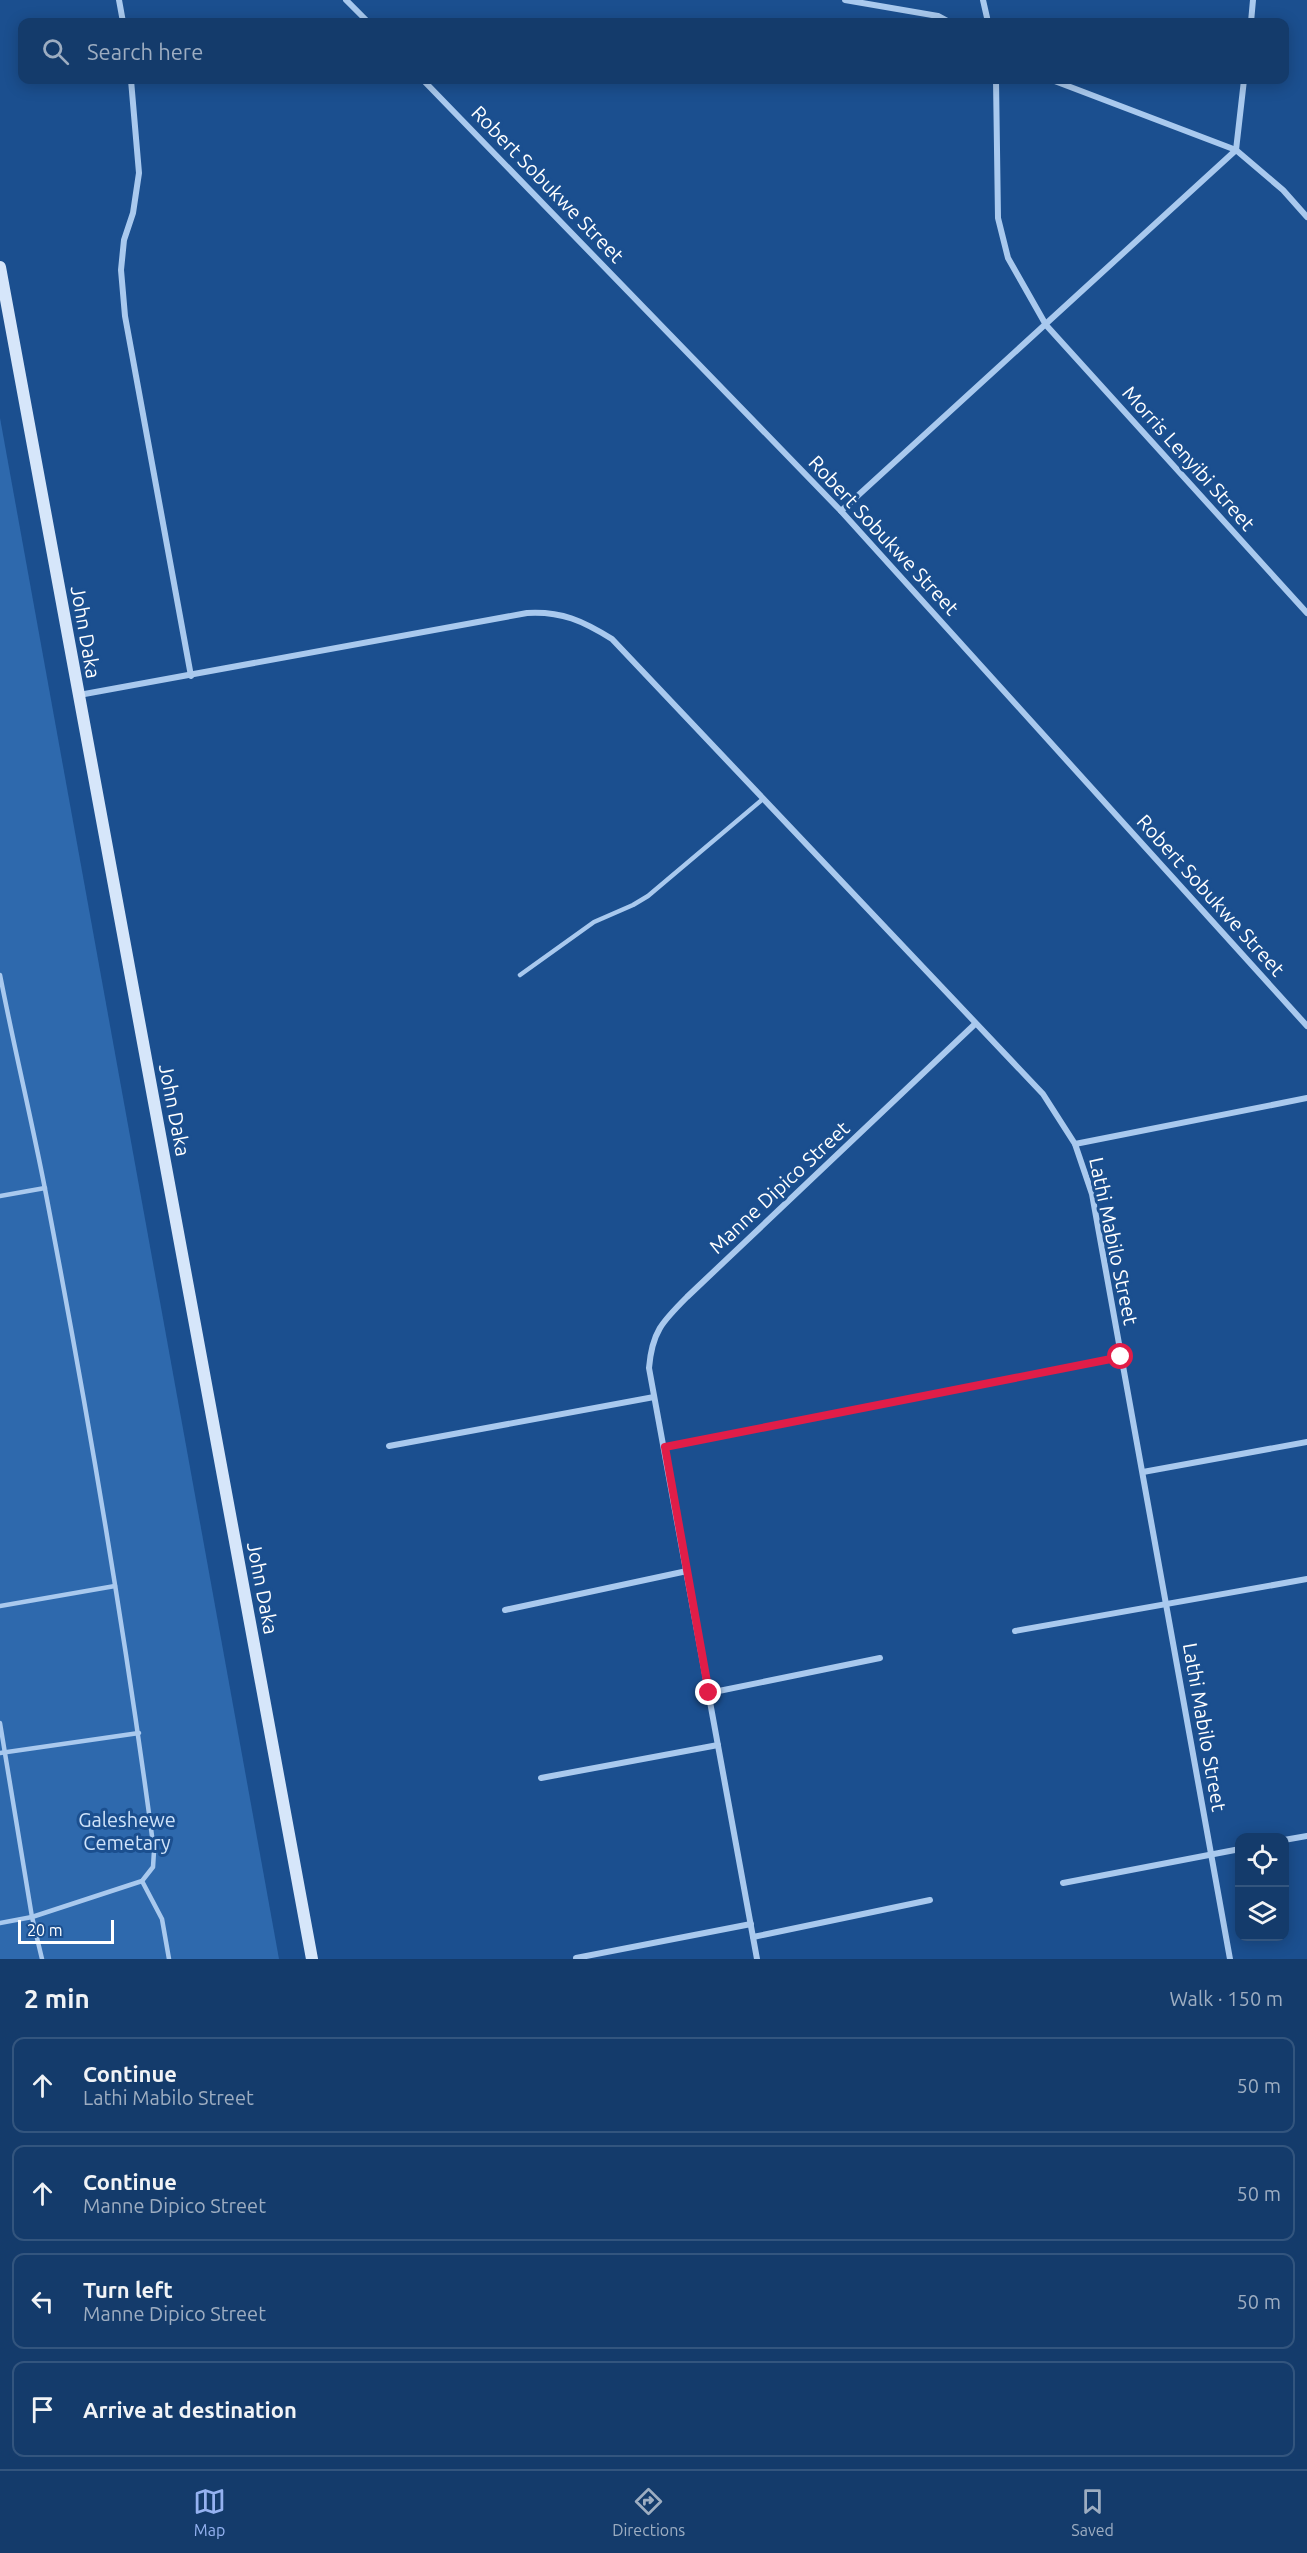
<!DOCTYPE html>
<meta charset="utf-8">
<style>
:root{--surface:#143b6b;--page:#214673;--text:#f1f3f6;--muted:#9dadc1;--line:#33557e;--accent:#95b2f1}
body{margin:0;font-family:Ubuntu,sans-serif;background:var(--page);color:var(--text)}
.controls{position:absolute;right:18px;bottom:18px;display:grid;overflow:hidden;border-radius:12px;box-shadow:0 3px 15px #0003}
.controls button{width:54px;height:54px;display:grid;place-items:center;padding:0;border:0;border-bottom:2px solid var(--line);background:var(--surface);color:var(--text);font:30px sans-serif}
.scale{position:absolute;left:18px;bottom:15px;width:96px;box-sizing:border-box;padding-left:6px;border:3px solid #fff;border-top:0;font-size:16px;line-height:21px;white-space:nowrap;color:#fff;-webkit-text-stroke:4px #1b4f8f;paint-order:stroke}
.stop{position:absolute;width:18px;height:18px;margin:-14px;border:4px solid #e11d48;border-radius:50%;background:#fff}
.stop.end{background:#e11d48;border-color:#fff;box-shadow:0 2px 6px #0008}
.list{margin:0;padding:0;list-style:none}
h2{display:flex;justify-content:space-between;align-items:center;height:78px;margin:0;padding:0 24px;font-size:26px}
h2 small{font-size:20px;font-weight:400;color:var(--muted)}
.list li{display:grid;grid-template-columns:39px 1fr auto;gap:18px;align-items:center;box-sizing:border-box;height:96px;margin:0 12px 12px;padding:0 12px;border:2px solid var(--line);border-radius:12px}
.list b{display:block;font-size:22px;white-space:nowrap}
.list p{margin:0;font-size:20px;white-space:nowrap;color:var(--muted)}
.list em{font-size:20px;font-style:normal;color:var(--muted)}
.icon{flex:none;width:33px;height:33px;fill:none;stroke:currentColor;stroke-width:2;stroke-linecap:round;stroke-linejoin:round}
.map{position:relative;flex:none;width:1307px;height:1959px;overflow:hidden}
.search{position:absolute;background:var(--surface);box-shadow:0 3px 15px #0003;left:18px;right:18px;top:18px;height:66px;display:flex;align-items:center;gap:15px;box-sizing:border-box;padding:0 21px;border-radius:12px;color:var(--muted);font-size:22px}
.sheet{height:510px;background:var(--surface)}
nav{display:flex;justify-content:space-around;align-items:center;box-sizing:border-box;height:84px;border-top:2px solid var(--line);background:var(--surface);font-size:16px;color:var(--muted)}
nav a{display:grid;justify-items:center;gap:3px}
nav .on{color:var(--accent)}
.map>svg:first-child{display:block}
.green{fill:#2e69ad}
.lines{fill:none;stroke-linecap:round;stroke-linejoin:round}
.lane{stroke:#a9c9ee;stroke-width:4.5}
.street{stroke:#a9c9ee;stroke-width:6}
.secondary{stroke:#d6e6fa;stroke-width:12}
.route{stroke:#e11d48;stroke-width:8}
.labels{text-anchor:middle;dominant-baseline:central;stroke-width:6;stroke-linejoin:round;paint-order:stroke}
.street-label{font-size:20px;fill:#fff;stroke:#1b4f8f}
.park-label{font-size:20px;fill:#cfe3fa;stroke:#1b4f8f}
</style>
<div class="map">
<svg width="1307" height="1959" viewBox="0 0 1307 1959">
<rect width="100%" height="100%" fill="#1b4f8f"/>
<polygon class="green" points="0,418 279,1959 0,1959"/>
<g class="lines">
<g class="lane">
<path d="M0 975C14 1047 31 1117 45 1189 87 1408 125 1630 154 1851L153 1867 142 1881 32 1917 0 1923"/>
<polyline points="520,975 594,922 633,905 648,896 763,799"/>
<polyline points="0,1196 45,1188"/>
<polyline points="0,1606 115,1586"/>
<polyline points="0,1723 32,1917 42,1959"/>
<polyline points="0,1753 139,1733"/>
<polyline points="142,1881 162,1919 169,1959"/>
</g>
<g class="street">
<polyline points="119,0 123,22"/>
<polyline points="346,0 368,22"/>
<polyline points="845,0 938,16 949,22"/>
<polyline points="983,0 988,22"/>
<polyline points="1251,22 1253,0"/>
<polyline points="131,80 139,173 133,213 124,240 121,270 125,316 191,676"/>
<polyline points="423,80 841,511 1307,1026"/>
<polyline points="996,80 998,218 1008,258 1046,325 1307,613"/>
<polyline points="1052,80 1236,150 1283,190 1307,217"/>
<polyline points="841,511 1236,150 1244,80"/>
<path d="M79 695 527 613C562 611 583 621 612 639L1043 1094 1075 1144 1092 1194 1230 1959"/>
<polyline points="1075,1144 1307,1098"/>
<polyline points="389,1446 654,1397"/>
<polyline points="665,1447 1121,1357"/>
<polyline points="1143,1472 1307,1442"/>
<polyline points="505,1610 687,1571"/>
<polyline points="1015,1631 1307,1579"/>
<polyline points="709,1693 880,1658"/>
<polyline points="541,1778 718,1745"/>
<polyline points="1284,1840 1307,1836"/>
<polyline points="1063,1883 1240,1849"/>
<polyline points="753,1937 930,1900"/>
<polyline points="576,1958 751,1924"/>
<path d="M757 1959 649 1368C652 1332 662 1322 687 1297L975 1024"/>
</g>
<polyline class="secondary" points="0,267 312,1959"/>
</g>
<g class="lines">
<polyline class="route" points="709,1693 665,1447 1121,1357"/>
</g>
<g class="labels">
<g class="street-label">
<text transform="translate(548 184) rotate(46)">Robert Sobukwe Street</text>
<text transform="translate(1189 458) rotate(48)">Morris Lenyibi Street</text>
<text transform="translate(884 535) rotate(47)">Robert Sobukwe Street</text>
<text transform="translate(86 632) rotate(80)">John Daka</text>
<text transform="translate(1211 895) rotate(48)">Robert Sobukwe Street</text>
<text transform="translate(175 1110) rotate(79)">John Daka</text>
<text transform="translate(779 1187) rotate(-43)">Manne Dipico Street</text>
<text transform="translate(1114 1241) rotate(78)">Lathi Mabilo Street</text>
<text transform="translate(263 1588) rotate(79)">John Daka</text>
<text transform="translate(1205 1727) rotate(80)">Lathi Mabilo Street</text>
</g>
<g class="park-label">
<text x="127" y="1819">Galeshewe<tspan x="127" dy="23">Cemetary</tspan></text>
</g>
</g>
</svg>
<div class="controls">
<button><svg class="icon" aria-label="locate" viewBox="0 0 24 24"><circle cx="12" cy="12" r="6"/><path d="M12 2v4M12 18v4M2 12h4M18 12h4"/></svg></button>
<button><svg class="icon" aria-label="layers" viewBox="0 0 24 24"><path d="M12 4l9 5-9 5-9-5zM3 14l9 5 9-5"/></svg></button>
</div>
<div class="scale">20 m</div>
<div class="stop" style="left:1121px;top:1357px"></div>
<div class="stop end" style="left:709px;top:1693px"></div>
<div class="search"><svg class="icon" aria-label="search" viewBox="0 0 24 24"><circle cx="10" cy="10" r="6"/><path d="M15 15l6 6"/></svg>Search here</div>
</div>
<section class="sheet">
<h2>2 min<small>Walk · 150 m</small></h2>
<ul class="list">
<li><svg class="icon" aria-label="ahead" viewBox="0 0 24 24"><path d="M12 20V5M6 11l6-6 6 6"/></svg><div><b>Continue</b><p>Lathi Mabilo Street</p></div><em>50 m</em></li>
<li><svg class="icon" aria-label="ahead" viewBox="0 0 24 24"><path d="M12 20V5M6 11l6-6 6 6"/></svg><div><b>Continue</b><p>Manne Dipico Street</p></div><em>50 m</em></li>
<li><svg class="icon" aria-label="left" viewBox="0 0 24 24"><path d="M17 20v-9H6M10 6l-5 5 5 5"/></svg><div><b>Turn left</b><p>Manne Dipico Street</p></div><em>50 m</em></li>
<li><svg class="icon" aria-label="arrive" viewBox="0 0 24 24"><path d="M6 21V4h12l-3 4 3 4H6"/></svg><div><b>Arrive at destination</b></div></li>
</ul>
</section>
<nav>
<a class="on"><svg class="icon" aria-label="map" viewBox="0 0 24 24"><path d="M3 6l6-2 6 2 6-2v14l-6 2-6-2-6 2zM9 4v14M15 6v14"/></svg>Map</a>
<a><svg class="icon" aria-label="directions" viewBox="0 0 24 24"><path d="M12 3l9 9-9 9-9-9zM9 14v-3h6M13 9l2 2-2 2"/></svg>Directions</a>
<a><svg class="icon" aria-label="saved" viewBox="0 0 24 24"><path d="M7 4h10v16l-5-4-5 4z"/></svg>Saved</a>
</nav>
